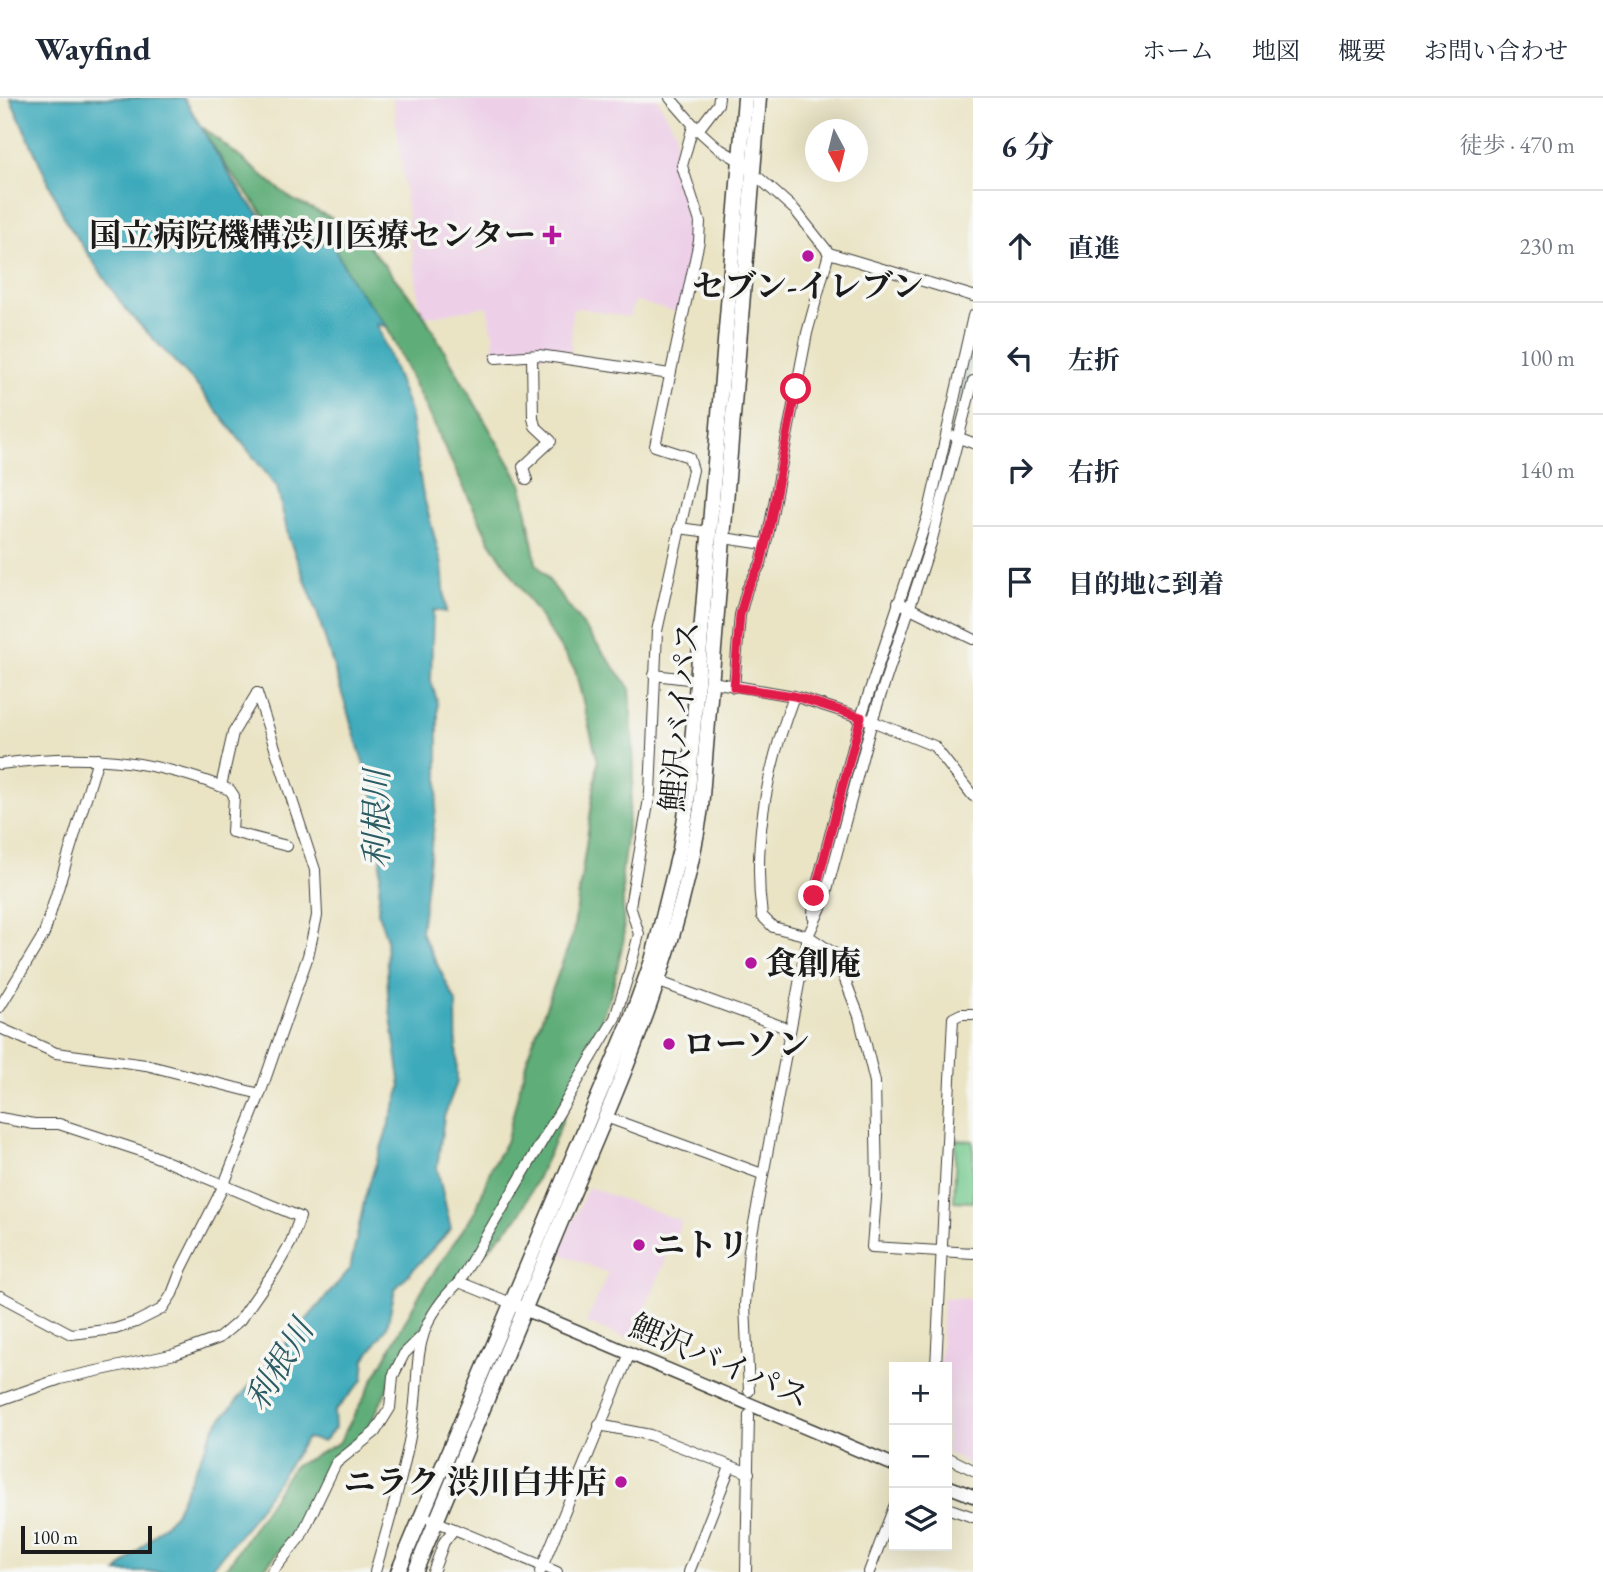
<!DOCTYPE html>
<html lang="ja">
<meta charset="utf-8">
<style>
:root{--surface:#fff;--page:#f6f6f7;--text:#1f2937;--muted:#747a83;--line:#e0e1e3}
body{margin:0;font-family:"EB Garamond","Noto Serif JP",serif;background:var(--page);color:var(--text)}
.controls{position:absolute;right:21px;bottom:21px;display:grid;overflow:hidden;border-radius:0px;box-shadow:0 7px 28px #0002}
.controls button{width:63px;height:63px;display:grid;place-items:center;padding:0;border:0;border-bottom:2px solid var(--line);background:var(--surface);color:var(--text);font:35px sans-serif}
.compass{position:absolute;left:805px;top:21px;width:63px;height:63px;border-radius:50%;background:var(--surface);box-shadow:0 7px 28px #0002;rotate:173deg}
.scale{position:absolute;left:21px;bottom:18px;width:131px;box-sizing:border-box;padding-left:7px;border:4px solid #1c1c1c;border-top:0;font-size:19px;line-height:24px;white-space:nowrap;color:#1c1c1c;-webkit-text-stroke:5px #f6f6f2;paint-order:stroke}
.stop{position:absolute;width:21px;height:21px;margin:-16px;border:5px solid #e11d48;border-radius:50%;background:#fff}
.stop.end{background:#e11d48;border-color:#fff;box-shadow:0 2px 7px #0008}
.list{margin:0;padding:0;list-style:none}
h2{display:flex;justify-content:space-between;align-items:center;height:91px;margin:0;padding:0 28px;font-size:30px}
h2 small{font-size:23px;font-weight:400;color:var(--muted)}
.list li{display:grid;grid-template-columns:46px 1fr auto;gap:21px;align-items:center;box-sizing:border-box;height:112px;padding:0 28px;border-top:2px solid var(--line)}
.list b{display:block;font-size:26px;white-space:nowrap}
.list em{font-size:23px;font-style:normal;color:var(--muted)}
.icon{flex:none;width:38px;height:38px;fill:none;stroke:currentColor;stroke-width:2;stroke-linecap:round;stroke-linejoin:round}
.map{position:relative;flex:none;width:973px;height:1474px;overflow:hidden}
header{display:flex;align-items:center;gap:42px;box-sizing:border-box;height:98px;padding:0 35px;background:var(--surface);border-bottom:2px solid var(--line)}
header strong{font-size:33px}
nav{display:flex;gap:38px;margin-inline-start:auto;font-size:24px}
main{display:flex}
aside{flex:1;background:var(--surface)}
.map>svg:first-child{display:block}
.built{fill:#edd0e8}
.green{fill:#73c98d;stroke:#487254;stroke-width:2}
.forest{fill:#5ead78;stroke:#3d644a;stroke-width:2}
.water{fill:#3daabb;stroke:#2c636c;stroke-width:2}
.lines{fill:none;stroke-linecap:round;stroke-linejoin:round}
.stream{stroke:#3daabb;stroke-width:2.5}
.minor-casing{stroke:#3b3a35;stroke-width:12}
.major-casing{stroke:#3b3a35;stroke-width:15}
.highway-casing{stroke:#3b3a35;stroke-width:17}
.minor{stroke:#fff;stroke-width:10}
.major{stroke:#fff;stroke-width:12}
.highway{stroke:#fff;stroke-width:14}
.route{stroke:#e11d48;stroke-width:9}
.poi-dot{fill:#b5179e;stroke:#f6f6f2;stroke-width:2.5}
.labels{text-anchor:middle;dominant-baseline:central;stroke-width:7;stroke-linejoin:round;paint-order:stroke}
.poi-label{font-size:32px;font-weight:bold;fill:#1c1c1c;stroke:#f6f6f2;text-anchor:start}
.street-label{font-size:32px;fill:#1c1c1c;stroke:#f6f6f2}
.water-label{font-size:33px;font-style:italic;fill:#2b5c64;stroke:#f6f6f2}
</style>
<header>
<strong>Wayfind</strong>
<nav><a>ホーム</a><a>地図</a><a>概要</a><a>お問い合わせ</a></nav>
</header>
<main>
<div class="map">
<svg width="973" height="1474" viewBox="0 0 973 1474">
<rect width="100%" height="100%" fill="#f6f6f2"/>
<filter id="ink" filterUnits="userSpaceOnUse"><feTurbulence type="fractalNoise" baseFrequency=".0143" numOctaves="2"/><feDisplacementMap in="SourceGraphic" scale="14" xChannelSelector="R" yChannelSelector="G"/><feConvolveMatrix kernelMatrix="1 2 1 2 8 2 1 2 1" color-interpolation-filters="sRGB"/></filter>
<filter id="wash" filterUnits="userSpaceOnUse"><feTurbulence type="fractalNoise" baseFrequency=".00686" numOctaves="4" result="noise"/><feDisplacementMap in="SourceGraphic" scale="28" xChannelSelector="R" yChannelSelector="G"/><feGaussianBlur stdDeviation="1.57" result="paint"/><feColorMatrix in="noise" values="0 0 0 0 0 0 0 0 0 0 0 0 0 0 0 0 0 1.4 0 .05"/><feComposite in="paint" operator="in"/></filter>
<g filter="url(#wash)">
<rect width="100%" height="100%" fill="#eae4c5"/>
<g class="built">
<polygon points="393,0 657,0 676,34 674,77 689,108 691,124 694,126 693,147 680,215 635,203 629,219 579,210 572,212 571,257 492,258 494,240 487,208 421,220"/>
<polygon points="588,1089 682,1123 632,1242 586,1225 608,1175 559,1155"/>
<polygon points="943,1200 973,1201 973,1368 947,1355 947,1269 940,1269"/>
</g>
<polygon class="green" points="956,1042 973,1043 973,1104 954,1103"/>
<polygon class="forest" points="200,27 293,102 343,125 371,151 421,212 522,387 536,465 630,590 634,671 622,775 624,840 612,893 552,1049 520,1117 442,1201 402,1260 366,1335 323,1376 305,1423 261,1474 221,1474 230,1465 293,1369 339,1345 422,1192 476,1112 491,1070 506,1044 528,957 573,836 598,664 575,572 489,442 387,229 353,185 332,146 275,131 225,67"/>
<path class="water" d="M10 0H184C209 40 237 100 274 130 289 141 314 143 332 146L353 185 387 229 377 226 410 313 422 392 442 467 446 514 433 512 431 583 438 606V693L421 834 456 904 457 984 444 1019 437 1070 451 1131 395 1191 387 1229 365 1261 363 1282 334 1314 335 1330 323 1344 307 1340 246 1429 208 1474H117L174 1417 215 1328 350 1171 365 1099 401 989 388 898 386 839 378 815 383 729 314 505 289 441 277 389 194 284 126 212 67 125Z"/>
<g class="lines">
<g class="stream">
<polyline points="954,335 973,252"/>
<polyline points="948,362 952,341"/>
<polyline points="934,413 940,392"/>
<polyline points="906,503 929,429"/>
<polyline points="866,619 904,509"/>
<polyline points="819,798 829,760"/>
</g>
</g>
</g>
<g filter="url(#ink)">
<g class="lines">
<defs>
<g id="minor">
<polyline points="670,0 698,32 718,50 740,63 795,112 829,155 973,198"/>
<polyline points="698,32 718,6 719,0"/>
<polyline points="496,260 539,257 670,276"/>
<polyline points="954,338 973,345"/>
<polyline points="527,382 523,369 551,343 535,328 533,320 532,258"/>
<polyline points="679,430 709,434"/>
<polyline points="724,440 764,446"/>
<polyline points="898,504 973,541"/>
<polyline points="654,577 697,582"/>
<polyline points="712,584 794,598 872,623 934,648 973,698"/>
<polyline points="734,589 740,517 747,491 761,465 769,432 807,235 829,155"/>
<path d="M794 598C768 667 752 744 762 818L773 829 808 838 835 856 859 918 875 984 877 1087 872 1149 973 1155"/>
<path d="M0 666C83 655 151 660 230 692L234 698 232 734 287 748"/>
<polyline points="221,688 233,635 257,595"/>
<polyline points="813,819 814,798 861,619 928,417 973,218"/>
<polyline points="651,881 789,931"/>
<polyline points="0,909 44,836 98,661"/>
<polyline points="0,930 56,955 146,967 260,996"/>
<polyline points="606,1019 762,1076"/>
<polyline points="0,1020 34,1026 59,1026 144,1054 300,1119 291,1144 275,1172 240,1222 219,1240 175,1256 60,1281 0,1302"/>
<polyline points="459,1184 511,1205"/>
<polyline points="0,1198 71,1236 115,1231 136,1224 162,1211 172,1196 182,1170 223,1089 260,996 308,858 317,818 315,772 257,595"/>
<polyline points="936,1269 953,920 961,916 973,916"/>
<polyline points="749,1293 745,1207 749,1152 808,838 824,803 872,623 931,445 973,283"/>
<polyline points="599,1327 650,1337 749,1375"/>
<polyline points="947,1359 973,1372"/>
<polyline points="947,1410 973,1419"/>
<polyline points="423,1418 557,1474"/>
<polyline points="272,1474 301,1438 336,1365 375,1334 390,1310 393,1278 404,1256 422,1238"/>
<path d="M375 1474C388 1427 404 1376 412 1327 423 1264 406 1236 459 1184L615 920 628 878 639 836 630 808 650 695 657 533 693 372 689 359 655 348 699 143 700 124 682 68 693 28"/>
<polyline points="433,1474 444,1444 454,1431"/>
<polyline points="540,1474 630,1255"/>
<polyline points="689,1474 730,1369"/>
<polyline points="746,1474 749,1317"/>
<polyline points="869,1474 894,1409"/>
</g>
<g id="major">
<polyline points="517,1208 894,1367"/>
<polyline points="947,1388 973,1398"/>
</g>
<g id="highway">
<polyline points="398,1474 629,926 652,863 680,751 687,706 745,0"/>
<path d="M415 1474C465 1356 513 1238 562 1121 619 988 680 853 701 710L759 0"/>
</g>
</defs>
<use href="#minor" class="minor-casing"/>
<use href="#major" class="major-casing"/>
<use href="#highway" class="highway-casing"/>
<use href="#minor" class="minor"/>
<use href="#major" class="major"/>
<use href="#highway" class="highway"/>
</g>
</g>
<g class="lines" filter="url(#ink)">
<polyline class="route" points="796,291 769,432 761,465 747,491 740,517 734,589 794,598 861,619 814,798"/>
</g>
<g class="poi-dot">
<path d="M548.5 126.5h7v7h7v7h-7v7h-7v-7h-7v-7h7z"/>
<circle cx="808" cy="158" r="7"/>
<circle cx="751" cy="865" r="7"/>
<circle cx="669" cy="946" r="7"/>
<circle cx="639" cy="1147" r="7"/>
<circle cx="621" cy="1384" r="7"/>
</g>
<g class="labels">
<g class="poi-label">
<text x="536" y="137" text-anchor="end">国立病院機構渋川医療センター</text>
<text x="808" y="188" text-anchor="middle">セブン-イレブン</text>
<text x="765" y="865">食創庵</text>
<text x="683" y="946">ローソン</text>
<text x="653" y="1147">ニトリ</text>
<text x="607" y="1384" text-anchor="end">ニラク 渋川白井店</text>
</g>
<g class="street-label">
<text transform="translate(680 618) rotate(-85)">鯉沢バイパス</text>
<text transform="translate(720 1263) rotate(23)">鯉沢バイパス</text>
</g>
<g class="water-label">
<text transform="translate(376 721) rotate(-90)">利根川</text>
<text transform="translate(279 1267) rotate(-59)">利根川</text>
</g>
</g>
</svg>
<div class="controls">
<button>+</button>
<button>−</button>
<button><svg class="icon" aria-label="layers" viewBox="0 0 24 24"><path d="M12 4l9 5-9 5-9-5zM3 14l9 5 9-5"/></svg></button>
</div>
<svg class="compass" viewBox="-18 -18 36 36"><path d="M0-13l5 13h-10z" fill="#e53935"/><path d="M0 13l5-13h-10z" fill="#747a83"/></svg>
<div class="scale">100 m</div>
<div class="stop" style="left:796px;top:291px"></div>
<div class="stop end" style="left:814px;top:798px"></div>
</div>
<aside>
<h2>6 分<small>徒歩 · 470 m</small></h2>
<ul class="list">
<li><svg class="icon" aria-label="ahead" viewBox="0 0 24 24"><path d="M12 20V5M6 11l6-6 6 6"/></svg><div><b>直進</b></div><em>230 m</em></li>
<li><svg class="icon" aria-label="left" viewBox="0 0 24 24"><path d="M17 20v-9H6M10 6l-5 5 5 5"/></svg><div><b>左折</b></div><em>100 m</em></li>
<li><svg class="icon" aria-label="right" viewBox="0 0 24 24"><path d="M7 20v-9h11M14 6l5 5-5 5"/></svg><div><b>右折</b></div><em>140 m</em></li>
<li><svg class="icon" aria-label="arrive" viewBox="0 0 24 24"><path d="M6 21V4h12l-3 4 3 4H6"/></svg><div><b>目的地に到着</b></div></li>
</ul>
</aside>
</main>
